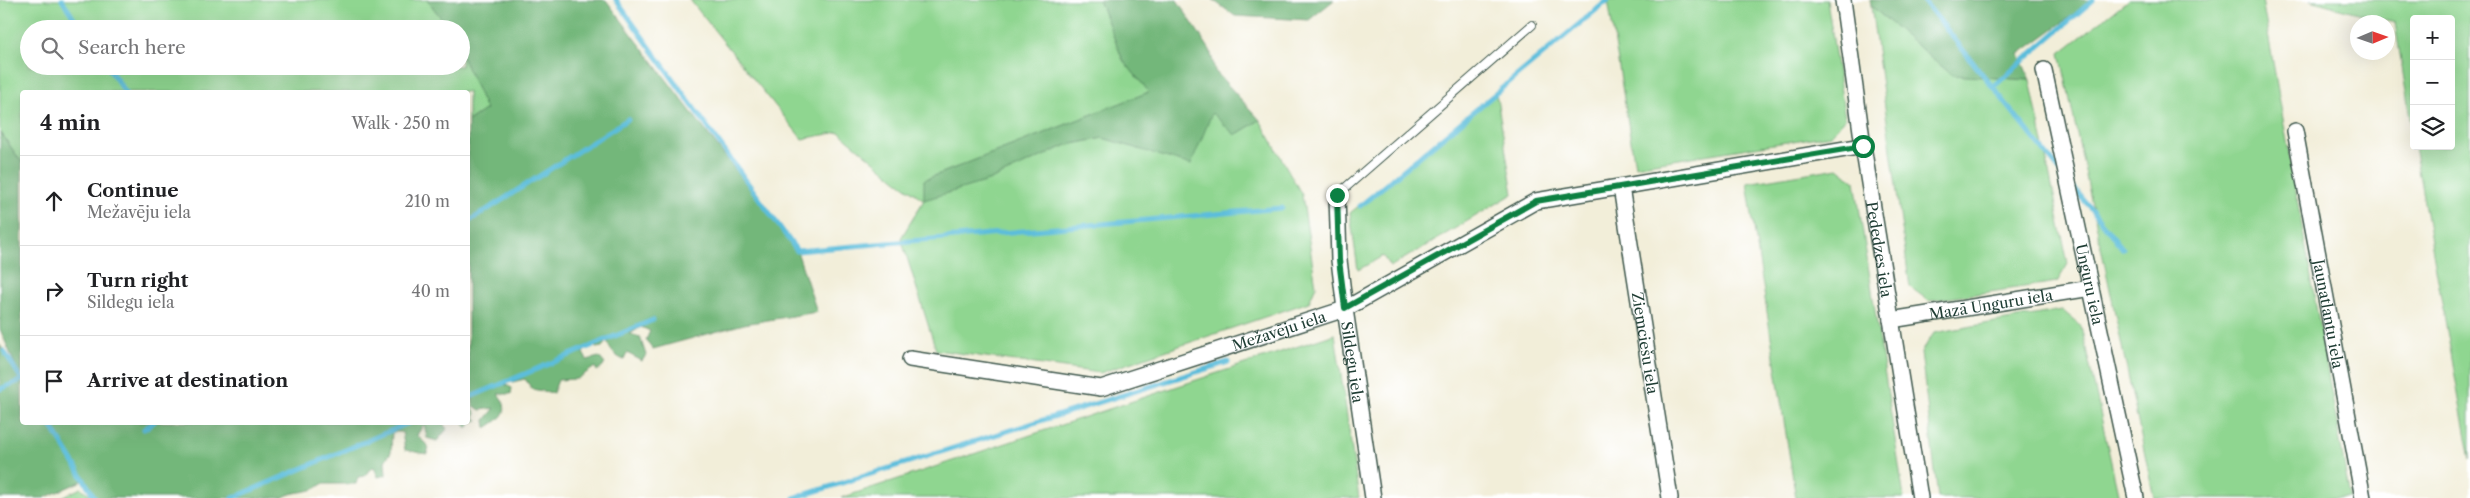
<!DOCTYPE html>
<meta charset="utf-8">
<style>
:root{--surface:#fff;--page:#f2f2f2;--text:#202124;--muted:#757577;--line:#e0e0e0}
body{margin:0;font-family:"Libre Caslon Text",serif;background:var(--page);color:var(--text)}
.controls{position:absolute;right:15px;top:15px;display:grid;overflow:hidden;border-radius:5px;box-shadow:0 5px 20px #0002}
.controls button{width:45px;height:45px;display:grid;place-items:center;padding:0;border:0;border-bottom:1px solid var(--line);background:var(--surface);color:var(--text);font:25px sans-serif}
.compass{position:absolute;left:2350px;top:15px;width:45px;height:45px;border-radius:50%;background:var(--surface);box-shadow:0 5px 20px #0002;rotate:88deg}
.stop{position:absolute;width:15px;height:15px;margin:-11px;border:4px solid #0b8043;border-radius:50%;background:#fff}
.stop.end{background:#0b8043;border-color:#fff;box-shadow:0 1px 5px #0008}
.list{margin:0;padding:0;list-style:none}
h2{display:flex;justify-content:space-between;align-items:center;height:65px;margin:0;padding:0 20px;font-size:21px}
h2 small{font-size:16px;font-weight:400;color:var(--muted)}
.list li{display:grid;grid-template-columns:32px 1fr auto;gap:15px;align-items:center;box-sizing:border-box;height:90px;padding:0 20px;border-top:1px solid var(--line)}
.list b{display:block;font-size:19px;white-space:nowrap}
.list p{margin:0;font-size:16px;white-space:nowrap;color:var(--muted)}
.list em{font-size:16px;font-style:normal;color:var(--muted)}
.icon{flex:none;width:28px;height:28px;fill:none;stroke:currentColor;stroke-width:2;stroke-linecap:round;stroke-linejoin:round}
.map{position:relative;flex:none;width:2470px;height:498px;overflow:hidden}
.search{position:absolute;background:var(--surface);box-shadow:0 5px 20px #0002;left:20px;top:20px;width:450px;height:55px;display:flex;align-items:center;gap:12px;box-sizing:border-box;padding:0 18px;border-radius:28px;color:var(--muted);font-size:19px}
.panel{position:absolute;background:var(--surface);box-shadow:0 5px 20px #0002;left:20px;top:90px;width:450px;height:335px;border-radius:5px}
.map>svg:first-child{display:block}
.green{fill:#8fd690;stroke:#578a62}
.forest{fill:#73b77a;stroke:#497a57}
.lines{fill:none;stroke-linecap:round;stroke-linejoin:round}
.stream{stroke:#5cbddb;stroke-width:5}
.service-casing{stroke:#3f584d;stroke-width:10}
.minor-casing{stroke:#3f584d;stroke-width:18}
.service{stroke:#fff;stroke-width:8}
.minor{stroke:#fff;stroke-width:15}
.route{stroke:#0b8043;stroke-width:6}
.labels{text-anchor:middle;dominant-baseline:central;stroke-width:4;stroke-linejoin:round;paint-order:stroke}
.street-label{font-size:15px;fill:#1f3d34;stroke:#fff}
</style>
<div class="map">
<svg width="2470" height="498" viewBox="0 0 2470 498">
<rect width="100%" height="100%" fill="#fff"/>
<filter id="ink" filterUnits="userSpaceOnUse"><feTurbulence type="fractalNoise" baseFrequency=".02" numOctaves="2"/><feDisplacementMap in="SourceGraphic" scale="10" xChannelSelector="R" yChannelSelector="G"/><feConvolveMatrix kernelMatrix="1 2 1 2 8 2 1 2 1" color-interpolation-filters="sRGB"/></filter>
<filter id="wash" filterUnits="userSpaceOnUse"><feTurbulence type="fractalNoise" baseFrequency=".0096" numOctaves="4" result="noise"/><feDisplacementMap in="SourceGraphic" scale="20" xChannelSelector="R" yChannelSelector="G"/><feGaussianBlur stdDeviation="1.12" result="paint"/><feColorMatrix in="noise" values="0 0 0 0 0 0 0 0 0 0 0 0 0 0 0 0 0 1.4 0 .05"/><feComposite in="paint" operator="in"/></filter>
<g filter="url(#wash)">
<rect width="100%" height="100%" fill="#f2eed9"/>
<g class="green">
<polygon points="0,0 427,0 450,29 29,29 29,66 461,66 461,54 486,109 468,121 468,92 22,92 22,163 0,131"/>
<polygon points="690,0 1099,0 1123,60 1149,92 924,180 988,181 1067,145 1103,138 1143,150 1213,113 1235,135 1260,120 1302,195 1316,286 1309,302 1100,373 936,350 901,238 924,200 896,180 839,132 802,139"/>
<polygon points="1608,0 1827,0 1845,118 1831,135 1635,166"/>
<polygon points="2128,0 2262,0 2350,498 2154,498 2060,53"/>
<polygon points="2310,0 2470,0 2470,460 2414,146 2451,146 2451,19 2414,19 2414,142 2395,23"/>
<polygon points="1871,6 1952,75 2030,80 2068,264 2057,282 1929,301 1910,287"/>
<polygon points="1496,93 1513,194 1390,267 1383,256 1358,270 1350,213"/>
<polygon points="1838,168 1855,181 1904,498 1796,498 1747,183"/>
<polygon points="2062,310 2081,326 2119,498 1938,498 1921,352 1934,333"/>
<polygon points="1335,334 1359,498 841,498"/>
<polygon points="81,488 95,498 60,498"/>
</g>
<g class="forest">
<path d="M427 0H606L797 251 817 312 744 324 653 349 646 340 650 331 641 327 630 334 640 337 646 355 642 361 627 353 624 360C615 356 610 351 607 341L602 347 596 348 592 344 583 353 587 360 599 357 605 364 597 371 595 367 577 379 558 380 553 393 532 389 525 379 504 384 512 388 511 394H498C512 411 502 418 486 428L485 420 495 408 480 410 473 405V398L470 403 476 414 474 417 478 420 472 422 467 428 463 423 468 422V121L486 109 461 54V29H450Z"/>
<polygon points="1099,0 1177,0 1210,50 1215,71 1260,120 1235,135 1212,113 1191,165 1103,138 1067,145 988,181 924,200 924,180 1149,92 1123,60"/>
<polygon points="1213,0 1334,0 1309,20 1235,16"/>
<polygon points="1870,0 2093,0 2019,54 2030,80 1952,75 1871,6"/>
<path d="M0 132 22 163V422H442L447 429 437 441 427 438 424 424 417 435 429 447 427 454 405 450 402 432H392L391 452 385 461 386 475 378 477 374 467 369 470 365 476 358 477 356 484H322C310 495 295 489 282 498H96L84 480 44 498H0V345L20 376 0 329Z"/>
</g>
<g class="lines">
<g class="stream">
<polyline points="62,0 81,29"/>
<polyline points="616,0 797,251 1282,208"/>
<polyline points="1923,0 2060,171"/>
<polyline points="107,66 125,92"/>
<polyline points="1993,87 2093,0"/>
<polyline points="2075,189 2123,249"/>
<polyline points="1360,206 1608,0"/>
<polyline points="468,222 628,119"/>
<polyline points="4,351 22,380"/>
<polyline points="0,389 22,380"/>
<polyline points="468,398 653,320"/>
<polyline points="49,422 95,498"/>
<polyline points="144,429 154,422"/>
<polyline points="233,498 411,422"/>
<polyline points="794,498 1228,362"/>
</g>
</g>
</g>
<g filter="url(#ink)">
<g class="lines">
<defs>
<polyline id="service" points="1337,195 1532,25"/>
<g id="minor">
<path id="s1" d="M1843 0 1863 146 1920 498"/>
<path id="s2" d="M2044 70 2136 498"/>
<path id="s3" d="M2295 131 2363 498"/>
<path id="s4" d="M1621 187 1670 498"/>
<path id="s5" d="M1337 195 1339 260 1345 309 1373 498"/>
<path id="s6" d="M1891 320 2091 288"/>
<path id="s7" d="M910 359 1101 388 1345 309 1536 201 1863 146"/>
</g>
</defs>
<use href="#service" class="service-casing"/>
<use href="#minor" class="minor-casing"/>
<use href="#service" class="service"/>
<use href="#minor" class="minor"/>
</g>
</g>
<g class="lines" filter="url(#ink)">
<polyline class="route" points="1337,195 1339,260 1345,308 1536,201 1863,146"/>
</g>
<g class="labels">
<g class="street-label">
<text stroke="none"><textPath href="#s1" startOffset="252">Pededzes iela</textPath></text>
<text stroke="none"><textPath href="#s2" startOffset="219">Unguru iela</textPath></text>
<text stroke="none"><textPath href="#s6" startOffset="101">Mazā Unguru iela</textPath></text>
<text stroke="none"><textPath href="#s3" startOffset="186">Jaunatlantu iela</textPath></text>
<text stroke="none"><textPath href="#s7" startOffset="380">Mežavēju iela</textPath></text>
<text stroke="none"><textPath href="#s4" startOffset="158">Ziemciešu iela</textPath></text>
<text stroke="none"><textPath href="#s5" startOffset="168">Sildegu iela</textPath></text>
</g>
</g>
</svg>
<div class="controls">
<button>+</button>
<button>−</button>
<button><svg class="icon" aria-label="layers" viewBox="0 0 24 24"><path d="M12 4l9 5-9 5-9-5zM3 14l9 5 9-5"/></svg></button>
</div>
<svg class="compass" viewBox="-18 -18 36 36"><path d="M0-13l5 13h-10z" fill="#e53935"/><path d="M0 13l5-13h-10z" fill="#757577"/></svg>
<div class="stop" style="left:1863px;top:146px"></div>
<div class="stop end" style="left:1337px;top:195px"></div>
<div class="search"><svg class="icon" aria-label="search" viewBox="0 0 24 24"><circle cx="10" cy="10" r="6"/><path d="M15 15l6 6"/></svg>Search here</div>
<section class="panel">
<h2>4 min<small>Walk · 250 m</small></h2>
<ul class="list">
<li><svg class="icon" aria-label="ahead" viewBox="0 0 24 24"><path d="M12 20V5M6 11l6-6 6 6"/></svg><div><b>Continue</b><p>Mežavēju iela</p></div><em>210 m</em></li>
<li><svg class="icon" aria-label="right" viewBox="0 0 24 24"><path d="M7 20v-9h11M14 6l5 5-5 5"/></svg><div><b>Turn right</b><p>Sildegu iela</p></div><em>40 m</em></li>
<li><svg class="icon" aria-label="arrive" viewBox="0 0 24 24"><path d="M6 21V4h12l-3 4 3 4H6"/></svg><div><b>Arrive at destination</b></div></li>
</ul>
</section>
</div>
